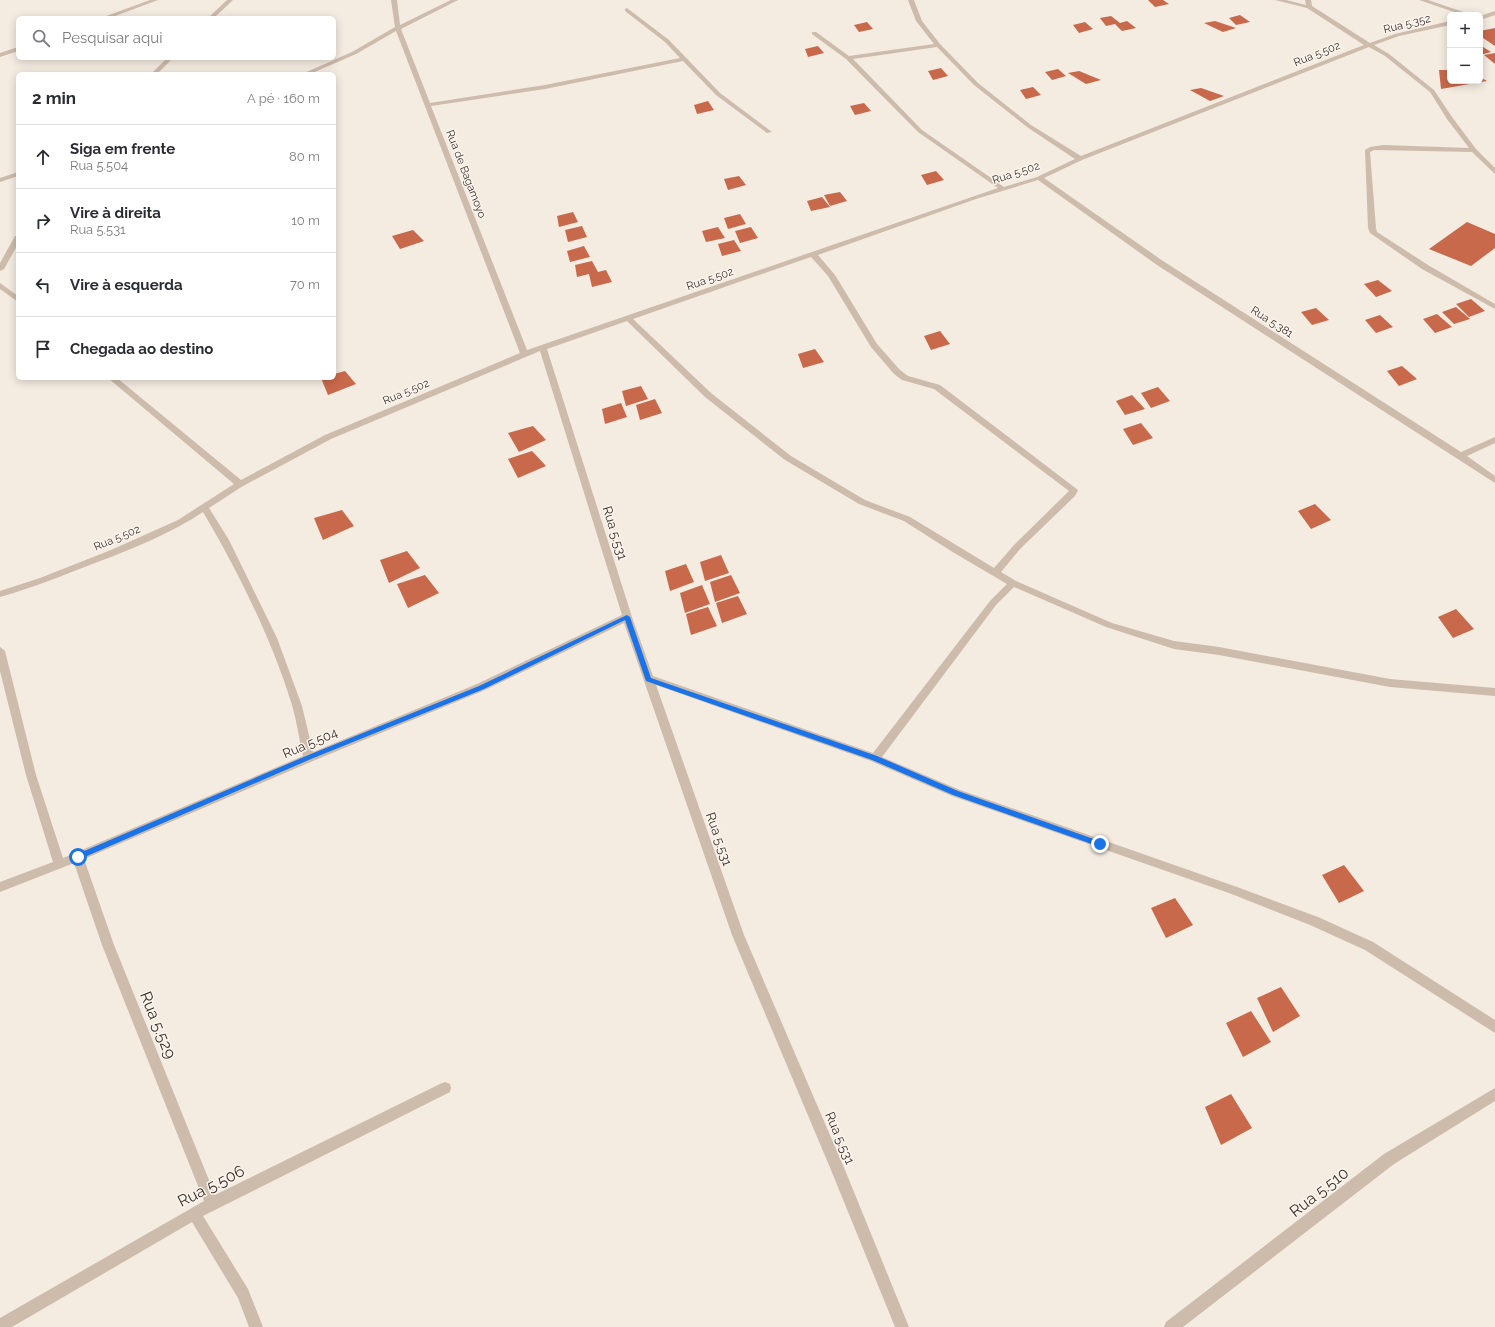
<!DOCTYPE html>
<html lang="pt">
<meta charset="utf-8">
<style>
:root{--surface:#fff;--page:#f7f7f7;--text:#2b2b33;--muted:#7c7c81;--line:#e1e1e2}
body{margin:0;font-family:Raleway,sans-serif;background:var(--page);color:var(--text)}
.controls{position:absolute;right:12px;top:12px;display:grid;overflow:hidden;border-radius:6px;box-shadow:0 2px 10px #0003}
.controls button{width:36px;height:36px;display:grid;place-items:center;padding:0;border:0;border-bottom:1px solid var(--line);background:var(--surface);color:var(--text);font:20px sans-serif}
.stop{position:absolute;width:12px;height:12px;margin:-9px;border:3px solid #1a73e8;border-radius:50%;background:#fff}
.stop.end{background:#1a73e8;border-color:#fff;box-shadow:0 1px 4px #0008}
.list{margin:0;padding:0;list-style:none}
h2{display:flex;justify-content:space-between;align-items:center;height:52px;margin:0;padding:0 16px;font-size:17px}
h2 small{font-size:13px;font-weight:400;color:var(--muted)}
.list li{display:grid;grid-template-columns:26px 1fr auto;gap:12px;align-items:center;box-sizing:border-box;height:64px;padding:0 16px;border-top:1px solid var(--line)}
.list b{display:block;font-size:15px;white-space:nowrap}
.list p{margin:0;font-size:13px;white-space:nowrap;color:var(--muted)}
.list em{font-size:13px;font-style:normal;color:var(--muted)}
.icon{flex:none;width:22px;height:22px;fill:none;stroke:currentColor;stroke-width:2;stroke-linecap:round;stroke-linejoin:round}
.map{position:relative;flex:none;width:1495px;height:1327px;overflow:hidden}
.search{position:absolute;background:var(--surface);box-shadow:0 2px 10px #0003;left:16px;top:16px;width:320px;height:44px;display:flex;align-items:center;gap:10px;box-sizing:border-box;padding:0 14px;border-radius:6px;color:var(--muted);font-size:15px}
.panel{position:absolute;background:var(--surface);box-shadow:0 2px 10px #0003;left:16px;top:72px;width:320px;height:308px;border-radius:6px}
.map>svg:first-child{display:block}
.building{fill:#c8694b}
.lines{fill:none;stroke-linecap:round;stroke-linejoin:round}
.minor{fill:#cdbbac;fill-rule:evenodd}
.route{fill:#1a73e8}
.labels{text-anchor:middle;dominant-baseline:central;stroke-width:3;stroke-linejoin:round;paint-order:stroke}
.far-street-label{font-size:11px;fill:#3b302b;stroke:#fbf5ee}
.street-label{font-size:13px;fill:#3b302b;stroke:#fbf5ee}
.near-street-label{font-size:16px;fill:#3b302b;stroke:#fbf5ee}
</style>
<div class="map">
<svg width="1495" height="1327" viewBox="0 0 1495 1327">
<rect width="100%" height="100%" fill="#f4ebe1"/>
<g class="building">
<polygon points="1148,0 1163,0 1169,4 1155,7"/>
<polygon points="1240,15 1250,22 1236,25 1229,18"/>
<polygon points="1111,16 1120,23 1127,21 1136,28 1122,31 1115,24 1106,26 1100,18"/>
<polygon points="1215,21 1236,28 1223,32 1204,23"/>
<polygon points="867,22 873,29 859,32 854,25"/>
<polygon points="1085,22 1093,29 1079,33 1073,25"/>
<polygon points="1495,28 1495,46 1480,36 1480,31"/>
<polygon points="1480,45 1491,52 1480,55"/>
<polygon points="818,46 824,53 808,57 805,49"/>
<polygon points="1495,53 1495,64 1484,55"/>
<polygon points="941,68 948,76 933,80 928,71"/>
<polygon points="1058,69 1066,76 1052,80 1045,72"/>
<polygon points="1439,70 1450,70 1450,81 1480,81 1480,77 1487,81 1441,89"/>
<polygon points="1079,71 1101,80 1086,84 1068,73"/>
<polygon points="1033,87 1041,95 1026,99 1020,90"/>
<polygon points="1201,88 1224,96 1210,101 1190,90"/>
<polygon points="708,101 714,110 697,114 694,105"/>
<polygon points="864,103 871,111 855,115 850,106"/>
<polygon points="936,171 944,180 927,185 921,175"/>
<polygon points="739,176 746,185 728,190 724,179"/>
<polygon points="840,192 847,201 830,206 824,195"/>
<polygon points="822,197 830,207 811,211 807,201"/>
<polygon points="573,212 578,222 559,227 557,216"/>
<polygon points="740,214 746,224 728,229 724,218"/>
<polygon points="1467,222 1495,234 1495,248 1471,266 1429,249"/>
<polygon points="582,226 587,237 568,242 565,230"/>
<polygon points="718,227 725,238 706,242 702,231"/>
<polygon points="751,227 758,238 740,243 735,231"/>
<polygon points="413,230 424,241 400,249 392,236"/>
<polygon points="734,240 741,251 722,256 718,244"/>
<polygon points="584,246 590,257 570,262 567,251"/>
<polygon points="592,261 598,272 606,270 612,282 592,287 589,274 577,277 575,265"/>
<polygon points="1378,280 1392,291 1376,297 1364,284"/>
<polygon points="1471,299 1485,311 1469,317 1456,304"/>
<polygon points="1456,307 1470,319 1454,324 1442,312"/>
<polygon points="1316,308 1329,320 1312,325 1301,312"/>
<polygon points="1437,314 1452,327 1435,333 1423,319"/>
<polygon points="1380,315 1393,327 1376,333 1365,320"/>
<polygon points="940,331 950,344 931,350 924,336"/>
<polygon points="815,349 824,362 803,368 798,354"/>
<polygon points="1402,366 1417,379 1399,386 1387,371"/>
<polygon points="345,371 356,384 328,395 321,378 334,378 334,374"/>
<polygon points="641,386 648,399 626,406 622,391"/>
<polygon points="1158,387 1170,401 1151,408 1141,393"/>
<polygon points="1132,395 1145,409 1125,415 1116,401"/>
<polygon points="655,399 662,413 640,420 636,405"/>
<polygon points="621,403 627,417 605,424 602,409"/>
<polygon points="1141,423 1153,438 1133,445 1123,429"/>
<polygon points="533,426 546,440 519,452 508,433"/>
<polygon points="532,451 546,466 518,478 508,459"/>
<polygon points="1315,504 1331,520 1311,529 1298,511"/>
<polygon points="342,510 354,526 323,540 314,518"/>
<polygon points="407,551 420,568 389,583 380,560"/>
<polygon points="721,555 729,573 705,581 700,562"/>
<polygon points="686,564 694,582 670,591 665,571"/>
<polygon points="425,575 439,593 408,608 397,584"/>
<polygon points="731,575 740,593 715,602 710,582"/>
<polygon points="702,585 710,604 685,613 680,593"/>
<polygon points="738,596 747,614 722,623 716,603"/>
<polygon points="708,607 717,626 691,635 686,614"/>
<polygon points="1456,609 1474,629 1453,638 1438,617"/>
<polygon points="1344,865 1364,891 1339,903 1322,875"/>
<polygon points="1175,898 1193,925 1166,938 1151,908"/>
<polygon points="1281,987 1300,1016 1273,1032 1257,998"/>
<polygon points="1251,1011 1271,1042 1243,1057 1226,1023"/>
<polygon points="1231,1094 1252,1128 1221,1145 1205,1107"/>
</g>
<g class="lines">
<g class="minor">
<polygon points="150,0 158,0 110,18 101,18"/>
<polygon points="227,0 233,0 214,18 208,18"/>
<path d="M391 0H397L400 25 451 0H458L401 29 430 103 545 85 680 58 665 42 625 11V9L627 8 669 40 720 93 772 132 767 133 716 95 683 61 545 89 431 106 527 350 998 188 918 132 846 59 812 34V32H816L849 56 934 44 916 21 908 0H914L922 21 940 44 978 83 1031 125 1081 156 1364 45 1307 8 1275 0H1286L1306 5 1305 0H1311L1312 6 1370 43 1395 34 1450 21V25L1399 36 1374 45 1389 54 1434 90 1452 117 1476 149 1495 168V174L1472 152 1374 150 1370 152 1376 228 1377 232 1428 265 1495 304V309L1422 269 1370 233 1368 228 1365 150 1370 147 1383 145 1469 148 1447 119 1430 92 1385 56 1369 47 1082 160 1044 178 1163 261 1461 452 1495 437V443L1467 456 1495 476V483L1157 265 1038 180 976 199 818 255 835 275 877 344 900 370 908 376 940 385 1078 490 1075 496 1020 549 1001 572 1016 581 1112 623 1174 641 1219 647 1390 679 1495 688V696L1390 687 1219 655 1174 649 1106 627 1014 587 996 605 882 757 960 790 1237 887 1318 917 1373 942 1495 1020V1033L1365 950 1310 925 1229 893 952 796 871 761 656 685 744 935 845 1170 909 1327H895L831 1170 732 935 624 623 485 690 313 761 84 859 114 945 215 1195 440 1084 445 1082 450 1084 451 1088 450 1092 203 1216 248 1289 263 1327H249L238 1298 192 1222 12 1327H0V1318L204 1201 102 945 74 863 0 892V882L53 862 26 775 0 671V647L5 651 36 775 63 858 303 756C299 739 297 722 292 705 272 640 238 571 203 512 170 534 132 549 95 563 64 575 32 588 0 597V591L40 578 111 550 178 520 234 484 108 378H117L241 480 325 435 520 353 396 31 356 54 310 74H302L352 52 395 27ZM937 47 974 85 1027 127 1075 159 1037 177 1004 187 922 130 853 59ZM811 257 828 276 871 347 894 374 902 380 934 389 1069 491 1014 545 994 568 910 517 865 500 791 456 711 393 633 319ZM627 321 705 397 785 460 859 504 904 521 951 551 1007 584 990 601 873 753 653 676 632 617 547 349ZM540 351 622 615 477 684 313 752 302 706 277 638 229 540 209 508 243 486 331 439Z"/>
<polygon points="1419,0 1428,0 1472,15 1463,15"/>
<polygon points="1495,11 1495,15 1480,20 1480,16"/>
<polygon points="18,47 18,51 0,57 0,53"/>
<polygon points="167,58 173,58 157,74 151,74"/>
<polygon points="18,172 18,176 0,182 0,178"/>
<polygon points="15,236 18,236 18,244 4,269 0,271 0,263"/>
<polygon points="0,283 18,296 18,302 0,289"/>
<polygon points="1495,1088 1495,1101 1394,1164 1183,1327 1164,1327 1166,1322 1384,1154"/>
</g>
</g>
<polygon class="route" points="627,615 630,617 651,678 877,756 958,791 1102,842 1104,844 1100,847 953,795 872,760 646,681 625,620 484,689 311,759 80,859 78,860 74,857 75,855 306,756 479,686"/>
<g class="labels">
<g class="far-street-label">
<text transform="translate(1407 24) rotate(-14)">Rua 5.352</text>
<text transform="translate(1317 54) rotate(-22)">Rua 5.502</text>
<text transform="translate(1016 173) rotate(-18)">Rua 5.502</text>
<text transform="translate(466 174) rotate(69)">Rua de Bagamoyo</text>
<text transform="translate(710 279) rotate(-19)">Rua 5.502</text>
<text transform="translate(1272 322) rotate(33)">Rua 5.381</text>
<text transform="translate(406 392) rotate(-23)">Rua 5.502</text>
<text transform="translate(117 538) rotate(-23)">Rua 5.502</text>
</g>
<g class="street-label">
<text transform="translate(615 533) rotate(73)">Rua 5.531</text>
<text transform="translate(310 743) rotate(-23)">Rua 5.504</text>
<text transform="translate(719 839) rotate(71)">Rua 5.531</text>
<text transform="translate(840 1138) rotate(67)">Rua 5.531</text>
</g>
<g class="near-street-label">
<text transform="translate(158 1025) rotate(68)">Rua 5.529</text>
<text transform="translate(211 1186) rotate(-27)">Rua 5.506</text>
<text transform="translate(1319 1192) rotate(-38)">Rua 5.510</text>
</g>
</g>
</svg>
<div class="controls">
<button>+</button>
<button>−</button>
</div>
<div class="stop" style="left:78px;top:857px"></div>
<div class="stop end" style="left:1100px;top:844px"></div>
<div class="search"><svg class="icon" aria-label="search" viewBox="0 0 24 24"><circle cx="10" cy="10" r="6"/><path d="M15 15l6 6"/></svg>Pesquisar aqui</div>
<section class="panel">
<h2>2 min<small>A pé · 160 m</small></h2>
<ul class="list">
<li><svg class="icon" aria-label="ahead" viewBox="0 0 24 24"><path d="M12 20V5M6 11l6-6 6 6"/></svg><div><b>Siga em frente</b><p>Rua 5.504</p></div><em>80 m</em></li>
<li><svg class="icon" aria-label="right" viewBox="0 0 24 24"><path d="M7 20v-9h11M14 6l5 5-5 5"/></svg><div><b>Vire à direita</b><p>Rua 5.531</p></div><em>10 m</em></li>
<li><svg class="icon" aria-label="left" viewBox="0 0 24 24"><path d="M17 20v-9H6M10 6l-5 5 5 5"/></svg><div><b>Vire à esquerda</b></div><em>70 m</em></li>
<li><svg class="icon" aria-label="arrive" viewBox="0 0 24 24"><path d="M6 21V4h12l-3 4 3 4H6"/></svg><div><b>Chegada ao destino</b></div></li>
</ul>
</section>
</div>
